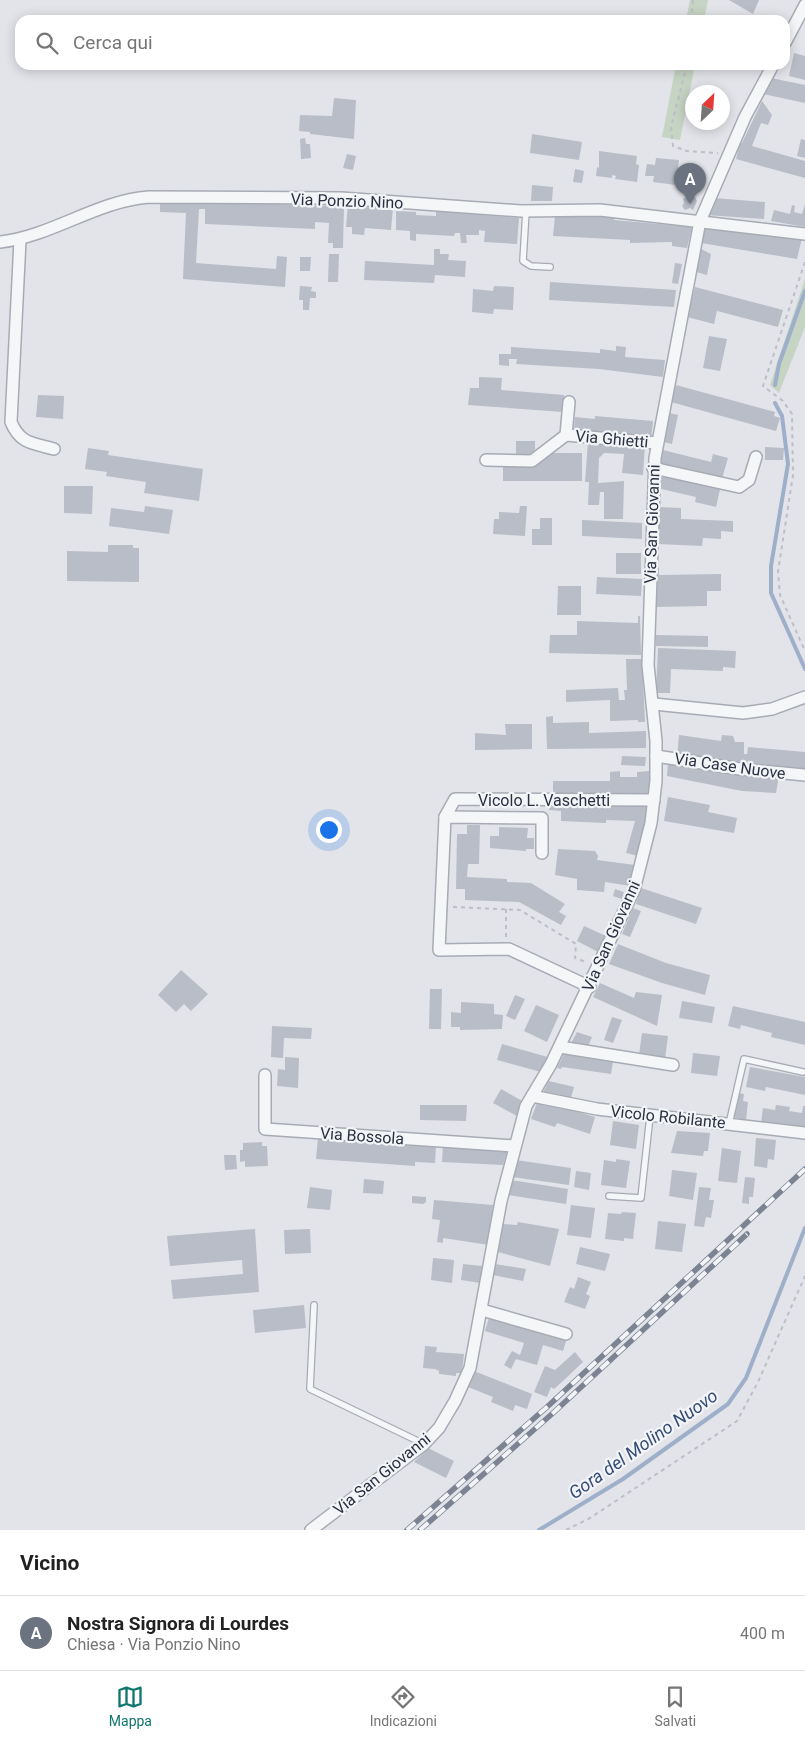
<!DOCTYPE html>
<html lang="it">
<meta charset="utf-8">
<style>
:root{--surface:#fff;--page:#f2f2f2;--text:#222;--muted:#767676;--line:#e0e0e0;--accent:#0f766e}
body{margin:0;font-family:Roboto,sans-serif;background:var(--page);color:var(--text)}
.compass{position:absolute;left:685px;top:85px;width:45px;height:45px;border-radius:50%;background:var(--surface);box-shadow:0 2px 12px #0003;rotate:25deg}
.you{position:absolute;left:328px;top:829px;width:18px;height:18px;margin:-12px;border:4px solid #fff;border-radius:50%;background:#1a73e8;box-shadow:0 0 0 8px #1a73e833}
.badge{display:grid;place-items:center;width:32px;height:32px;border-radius:50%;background:var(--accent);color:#fff;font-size:16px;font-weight:700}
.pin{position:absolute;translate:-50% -41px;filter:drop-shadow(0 1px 2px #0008)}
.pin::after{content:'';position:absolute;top:26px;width:18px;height:15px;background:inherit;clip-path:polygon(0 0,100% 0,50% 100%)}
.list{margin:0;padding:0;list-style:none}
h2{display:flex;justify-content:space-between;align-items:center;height:65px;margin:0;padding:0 20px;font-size:21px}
h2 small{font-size:16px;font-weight:400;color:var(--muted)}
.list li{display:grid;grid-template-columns:32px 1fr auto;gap:15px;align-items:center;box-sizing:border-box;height:75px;padding:0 20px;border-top:1px solid var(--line)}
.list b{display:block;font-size:19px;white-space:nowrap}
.list p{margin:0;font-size:16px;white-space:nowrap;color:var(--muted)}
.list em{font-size:16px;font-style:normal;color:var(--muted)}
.icon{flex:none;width:28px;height:28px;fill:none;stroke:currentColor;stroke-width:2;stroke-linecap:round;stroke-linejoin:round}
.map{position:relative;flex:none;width:805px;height:1530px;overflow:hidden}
.search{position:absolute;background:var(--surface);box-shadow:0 2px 12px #0003;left:15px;right:15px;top:15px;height:55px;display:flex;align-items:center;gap:12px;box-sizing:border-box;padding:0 18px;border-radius:15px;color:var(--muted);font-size:19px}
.sheet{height:140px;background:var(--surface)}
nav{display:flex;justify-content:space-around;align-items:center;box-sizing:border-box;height:70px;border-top:1px solid var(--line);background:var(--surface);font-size:14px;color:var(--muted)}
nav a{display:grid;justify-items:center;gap:2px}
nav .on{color:var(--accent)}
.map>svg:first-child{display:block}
.green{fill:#c6d4c3}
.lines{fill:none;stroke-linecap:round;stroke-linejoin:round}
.stream{stroke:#9eafc9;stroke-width:4}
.building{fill:#b9bdc7}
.lane-casing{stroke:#a7abb4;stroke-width:8}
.street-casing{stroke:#a7abb4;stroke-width:14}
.path{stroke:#bcbfc5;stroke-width:2;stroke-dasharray:4 4;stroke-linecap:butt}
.lane{stroke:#f5f6f8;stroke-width:5.5}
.street{stroke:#f5f6f8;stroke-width:11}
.rail-casing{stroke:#7c8393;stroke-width:5.5}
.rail{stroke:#f2f4f7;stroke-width:4;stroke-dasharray:11;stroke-linecap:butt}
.labels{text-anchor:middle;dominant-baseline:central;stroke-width:4.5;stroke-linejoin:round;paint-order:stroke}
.street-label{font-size:16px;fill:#2a3142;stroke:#f2f4f7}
.water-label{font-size:18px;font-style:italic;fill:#354c75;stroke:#f2f4f7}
</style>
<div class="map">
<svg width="805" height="1530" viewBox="0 0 805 1530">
<rect width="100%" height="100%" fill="#e2e4ea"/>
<g class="green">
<polygon points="690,0 708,0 704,20 686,20"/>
<polygon points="676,65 695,65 680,140 662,137"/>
<polygon points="805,279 805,327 779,393 770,385"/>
</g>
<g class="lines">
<g class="stream">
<polyline points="775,385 779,364 805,291"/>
<polyline points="775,403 782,416 788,464 771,566 771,593 805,669"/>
<polyline points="539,1530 623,1479 728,1404 746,1378 805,1228"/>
</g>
</g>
<g class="building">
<polygon points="729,0 759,0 753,14"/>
<polygon points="794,53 805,56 805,80 789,76"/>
<polygon points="771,78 805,85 805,103 763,94"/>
<polygon points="334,98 356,100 354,139 310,134 310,132 299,131 300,115 332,116"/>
<polygon points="762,101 772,115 768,125 761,123 752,146 805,161 805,178 736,159 740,143 742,143"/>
<polygon points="532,134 582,142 579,160 530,153"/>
<polygon points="305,138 306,144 310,144 311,158 301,159 300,139"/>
<polygon points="801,139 805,140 805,158 797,156"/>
<polygon points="599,151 637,156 636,164 639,165 637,182 615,179 616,176 612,175 612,178 596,176 597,167 599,168"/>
<polygon points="347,154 356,156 353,170 343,168"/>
<polygon points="656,158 679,160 676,185 653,182 654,176 645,176 647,164 655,165"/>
<polygon points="575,169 584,171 582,183 573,182"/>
<polygon points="532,185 553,187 552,201 531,201"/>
<polygon points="687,197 691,199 695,197 697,201 693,210 690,208 685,210 682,206 684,203 683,199"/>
<polygon points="714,198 765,202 764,219 706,215"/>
<polygon points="160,201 344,206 343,248 333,248 333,243 328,243 329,223 315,222 315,229 205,224 205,209 199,209 196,263 276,269 277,256 287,257 285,287 183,279 186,213 160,212"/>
<polygon points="348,204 393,208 391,230 365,228 364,235 352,234 352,227 346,227"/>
<polygon points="805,204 805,227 771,221 774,210 790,214 792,205 795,206 794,212 802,214"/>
<polygon points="396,211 416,212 416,215 436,216 436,211 519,218 517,244 484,242 485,231 479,230 479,235 466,235 467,243 461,243 460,233 455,233 454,236 416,234 416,241 410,240 410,231 396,230"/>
<polygon points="579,215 614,217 614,220 692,227 687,248 672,246 672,242 630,243 630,240 553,236 555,216"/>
<polygon points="704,228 743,230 802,238 797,259 701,243"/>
<polygon points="434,249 440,249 440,254 449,254 448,260 466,261 465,277 435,275 434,283 364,280 365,261 434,265"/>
<polygon points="701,249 711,254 707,275 696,272"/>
<polygon points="329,254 339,254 338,282 328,282"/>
<polygon points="300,257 311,257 310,271 300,271"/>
<polygon points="675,263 682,264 678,284 672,283"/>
<polygon points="550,282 676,290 674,307 549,300"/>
<polygon points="300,286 312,287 311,291 316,292 316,298 310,298 309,310 303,310 303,300 299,300"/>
<polygon points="494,286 514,287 513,310 494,309 493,314 472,312 473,289 493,291"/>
<polygon points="695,287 783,310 778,327 717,311 714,324 687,317"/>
<polygon points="709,336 727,339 720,371 703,368"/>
<polygon points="616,346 626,347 625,357 665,360 663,377 599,369 516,364 517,359 509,359 509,366 499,365 499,354 511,354 511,347 600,353 600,349 616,351"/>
<polygon points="479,377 502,378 501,390 564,395 563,412 468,405 470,388 479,388"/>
<polygon points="676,385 775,412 774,416 780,418 776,431 671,402"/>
<polygon points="38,395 64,396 63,419 36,417"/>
<polygon points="669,413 678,415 672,444 663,442"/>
<polygon points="595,416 653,421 651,440 574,429 575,417 595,419"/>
<polygon points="516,441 535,441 535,452 527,458 516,458"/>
<polygon points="588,441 645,445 643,475 622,473 624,454 604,453 599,458 598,483 624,481 623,519 604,519 604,492 600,492 599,505 588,505 589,482 585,482"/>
<polygon points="765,447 784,448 783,460 765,460"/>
<polygon points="88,448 109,451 108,455 203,469 199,501 144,493 146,482 106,476 107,472 85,469"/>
<polygon points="663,450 711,462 713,454 728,458 721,482 658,467"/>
<polygon points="539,453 582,453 582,481 503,481 503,464 539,464"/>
<polygon points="659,470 721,485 716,507 695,502 696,497 657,488"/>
<polygon points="64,486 93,486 92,514 64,513"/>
<polygon points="145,506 173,510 169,534 109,526 111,508 144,512"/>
<polygon points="520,506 527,506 525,536 493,534 494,519 499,519 499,512 519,513"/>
<polygon points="659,507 681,508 681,519 733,521 733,532 721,531 721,539 703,538 702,546 657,544"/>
<polygon points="540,518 552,518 552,545 532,545 532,529 540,529"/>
<polygon points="582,520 642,523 642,539 582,536"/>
<polygon points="108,545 133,545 133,548 139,548 139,582 67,581 67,551 108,552"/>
<rect x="616" y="553" width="25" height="21"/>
<polygon points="656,567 659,567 659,575 721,574 721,591 707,591 707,606 656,607"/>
<polygon points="597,577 642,579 641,596 596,594"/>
<polygon points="558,586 581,586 581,615 557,615"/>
<polygon points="638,616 640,616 641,655 549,653 550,635 577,635 577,621 638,623"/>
<polygon points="656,635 708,636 708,647 656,646"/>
<polygon points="658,648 736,651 735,668 723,667 723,671 671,669 670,693 656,693"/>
<polygon points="626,659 642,659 645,722 638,722 638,720 610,721 610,700 566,702 566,690 618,688 619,700 625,700 624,690 627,690"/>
<polygon points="553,716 553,723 589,722 589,733 646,731 646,748 547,749 546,717"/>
<polygon points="505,724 532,724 532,749 475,750 475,733 506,735"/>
<polygon points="679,735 721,741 722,735 733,736 735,742 744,742 744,754 747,754 748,747 805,752 805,771 677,757"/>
<polygon points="622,756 646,757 645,766 621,765"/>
<polygon points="668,763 779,776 776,793 742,791 667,776"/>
<polygon points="620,771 620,777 637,777 637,772 650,771 650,795 553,798 553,781 610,781 610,772"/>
<polygon points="668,797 710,805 708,812 737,818 734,833 664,821"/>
<polygon points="549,802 649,805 648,819 638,856 626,853 635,821 606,820 606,823 561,821 561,811 549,810"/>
<polygon points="467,825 480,825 479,864 468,864 467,877 507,879 507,882 531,883 565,904 559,912 566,916 561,925 519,902 465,900 465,889 456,889 457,834 467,834"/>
<polygon points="499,827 528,828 527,838 534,838 534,849 526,849 526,851 490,848 490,836 499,836"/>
<polygon points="558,849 595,851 598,856 597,860 635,865 631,886 605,882 604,892 577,890 577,879 555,875"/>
<polygon points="641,888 702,908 696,924 636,904"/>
<polygon points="615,889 624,892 622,899 613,896"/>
<polygon points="633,908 641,911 630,937 622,934"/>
<polygon points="584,926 606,936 598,952 577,941"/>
<polygon points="618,944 666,963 710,975 705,995 662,983 609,964"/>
<polygon points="181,970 208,994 191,1011 184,1004 176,1012 158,995"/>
<polygon points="600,983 634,998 636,992 662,995 657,1026 593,997"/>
<polygon points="430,989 442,989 441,1029 429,1029"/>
<polygon points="515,995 525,999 515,1020 506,1016"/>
<polygon points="682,1001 715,1007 712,1023 679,1018"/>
<polygon points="461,1002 494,1004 494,1014 503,1015 502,1029 460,1030 460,1027 451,1027 451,1012 461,1013"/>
<polygon points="536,1005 559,1015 547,1042 524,1031"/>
<polygon points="733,1006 805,1022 805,1045 771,1037 772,1033 741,1025 740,1029 728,1026"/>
<polygon points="612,1017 622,1020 613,1043 604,1040"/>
<polygon points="272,1026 312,1028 311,1039 284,1038 283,1058 271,1057"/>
<polygon points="577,1032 592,1037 587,1049 569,1047"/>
<polygon points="642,1033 668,1036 665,1059 639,1055"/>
<polygon points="502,1044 551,1058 541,1072 497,1060"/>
<polygon points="565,1052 604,1058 604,1061 613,1062 611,1074 562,1067 561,1069 557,1068"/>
<polygon points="693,1053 720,1056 717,1076 691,1073"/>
<polygon points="285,1057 299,1058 298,1088 277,1086 278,1069 285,1070"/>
<polygon points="750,1067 805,1077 805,1095 766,1087 765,1091 746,1087"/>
<polygon points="549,1081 574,1087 570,1101 542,1094"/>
<polygon points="501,1089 524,1102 517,1116 493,1103"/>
<polygon points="737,1093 744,1094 743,1101 748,1102 746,1120 733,1117"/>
<polygon points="538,1100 595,1117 590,1134 557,1123 555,1127 531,1119"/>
<polygon points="420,1105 467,1105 466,1121 420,1120"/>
<polygon points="776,1105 790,1107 789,1111 802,1113 803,1106 805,1106 805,1129 761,1123 763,1108 775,1110"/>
<polygon points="613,1121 639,1125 636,1149 610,1145"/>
<polygon points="677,1131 710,1133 708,1151 704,1151 703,1156 671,1153"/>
<polygon points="318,1138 364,1139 364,1143 371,1143 436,1146 435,1163 415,1162 415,1166 316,1159"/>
<polygon points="756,1138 776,1140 774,1160 768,1159 767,1168 754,1166"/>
<polygon points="262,1142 262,1146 267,1146 268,1166 245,1167 245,1161 240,1162 240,1150 243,1150 243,1143"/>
<polygon points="443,1145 508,1148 503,1165 442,1162"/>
<polygon points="722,1148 741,1151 737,1183 718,1181"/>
<polygon points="224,1155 236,1155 237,1169 225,1170"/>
<polygon points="616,1159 630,1161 626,1188 601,1185 604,1160 616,1162"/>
<polygon points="516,1160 571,1168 569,1185 512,1177"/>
<polygon points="672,1170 697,1173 693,1200 669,1196"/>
<polygon points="576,1171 591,1173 589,1190 574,1187"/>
<polygon points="745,1177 755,1178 753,1197 749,1197 749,1204 742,1203"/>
<polygon points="364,1179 384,1181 383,1194 363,1193"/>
<polygon points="511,1180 568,1189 566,1204 508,1195"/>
<polygon points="310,1187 332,1190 330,1210 307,1208"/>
<polygon points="699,1187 711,1188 709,1200 714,1200 711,1218 706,1217 704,1227 694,1226"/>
<polygon points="412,1196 426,1197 426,1202 423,1204 412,1203"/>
<polygon points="434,1200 493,1205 489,1245 443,1238 443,1243 437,1242 440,1220 432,1219"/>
<polygon points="571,1205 595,1208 591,1238 567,1235"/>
<polygon points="622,1212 636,1213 633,1239 624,1238 624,1241 605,1239 608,1213 621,1214"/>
<polygon points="658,1221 686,1224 682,1252 655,1249"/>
<polygon points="518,1222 559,1229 550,1266 498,1252 503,1224 517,1225"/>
<polygon points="255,1229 259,1292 173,1299 171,1280 243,1274 242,1260 170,1266 167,1236"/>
<polygon points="310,1229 311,1253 285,1254 284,1230"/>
<polygon points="580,1247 610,1254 605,1271 576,1264"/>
<polygon points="433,1258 454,1260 452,1283 431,1280"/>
<polygon points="463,1264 482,1266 480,1283 461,1280"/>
<polygon points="495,1264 526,1269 523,1281 493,1275"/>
<polygon points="578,1277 591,1282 586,1294 590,1296 585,1309 564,1302 570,1287 574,1289"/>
<polygon points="304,1305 306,1328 255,1333 253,1310"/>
<polygon points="490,1314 567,1338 563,1351 543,1345 537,1365 516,1359 511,1369 504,1365 512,1351 520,1355 524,1343 485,1331"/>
<polygon points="425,1346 437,1347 436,1352 464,1354 462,1373 456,1373 456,1376 439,1374 439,1371 435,1369 423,1368"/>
<polygon points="575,1352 583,1362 564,1380 554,1389 551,1387 547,1397 534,1392 545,1366 555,1370"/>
<polygon points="474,1371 532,1394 527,1409 515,1405 513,1411 491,1402 493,1397 468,1387"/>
<polygon points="428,1448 454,1461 446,1478 414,1462"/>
</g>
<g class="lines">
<defs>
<g id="lane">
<polyline points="526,211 523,261 531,266 550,267"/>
<polyline points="729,1124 744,1059 803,1072"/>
<polyline points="609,1196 641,1198 650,1116"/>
<polyline points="314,1305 310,1389 424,1444"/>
</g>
<g id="street">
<polyline points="785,43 805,5"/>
<path d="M20 240 11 422C20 444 33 443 54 449"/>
<path d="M0 242C53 236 96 201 149 197L341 198 521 211 600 210 805 234"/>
<polyline points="566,435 657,443"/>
<polyline points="486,460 532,461 566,435 569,402"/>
<polyline points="653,468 739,487 749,480 756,457"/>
<polyline points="654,704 743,713 772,709 805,697"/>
<polyline points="656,756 740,769 805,775"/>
<polyline points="445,817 455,799 654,800"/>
<polyline points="542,853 542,818 445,817 439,950 509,949 590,987"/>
<polyline points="560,1047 673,1065"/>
<polyline points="265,1075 265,1129 515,1146"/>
<polyline points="532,1096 597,1109 805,1133"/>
<polyline points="482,1310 566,1334"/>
<polyline points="311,1530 424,1444 439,1428 455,1401 470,1368 501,1201 526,1106 551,1064 634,890 651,823 656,781 656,741 648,665 655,458 700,221 745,117 773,65"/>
</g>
</defs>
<use href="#lane" class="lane-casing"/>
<use href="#street" class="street-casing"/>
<g class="path">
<polyline points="691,20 693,0"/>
<polyline points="687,65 671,127 673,146 687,151 718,153"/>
<polyline points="805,262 763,386 783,401 792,414 793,475 778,572 780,595 805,651"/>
<polyline points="453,907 520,910 576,944 575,958 586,962"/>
<polyline points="506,937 506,909"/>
<polyline points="566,1530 590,1518 737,1421 758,1382 805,1276"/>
</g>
<use href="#lane" class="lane"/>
<use href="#street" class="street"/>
<defs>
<g id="rail">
<polyline points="407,1530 547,1407 805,1169"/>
<polyline points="420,1530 553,1413 747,1234"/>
</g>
</defs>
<use href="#rail" class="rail-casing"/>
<use href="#rail" class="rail"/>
</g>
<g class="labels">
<g class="street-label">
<text transform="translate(347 201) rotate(2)">Via Ponzio Nino</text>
<text transform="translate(612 439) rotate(5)">Via Ghietti</text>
<text transform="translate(652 524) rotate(-88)">Via San Giovanni</text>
<text transform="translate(730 766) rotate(8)">Via Case Nuove</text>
<text x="544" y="800">Vicolo L. Vaschetti</text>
<text transform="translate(611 936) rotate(-66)">Via San Giovanni</text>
<text transform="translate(668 1117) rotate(6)">Vicolo Robilante</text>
<text transform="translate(362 1136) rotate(4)">Via Bossola</text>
<text transform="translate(382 1474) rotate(-39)">Via San Giovanni</text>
</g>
<g class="water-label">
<text transform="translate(643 1444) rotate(-35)">Gora del Molino Nuovo</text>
</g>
</g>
</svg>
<svg class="compass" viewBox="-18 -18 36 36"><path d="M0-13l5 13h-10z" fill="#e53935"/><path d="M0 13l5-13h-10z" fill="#767676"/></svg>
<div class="you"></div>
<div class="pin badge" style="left:690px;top:204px;background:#6b7280">A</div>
<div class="search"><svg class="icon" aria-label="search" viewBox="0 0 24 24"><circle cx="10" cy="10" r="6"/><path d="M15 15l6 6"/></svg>Cerca qui</div>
</div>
<section class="sheet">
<h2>Vicino<small></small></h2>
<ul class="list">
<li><span class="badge" style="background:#6b7280">A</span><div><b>Nostra Signora di Lourdes</b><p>Chiesa · Via Ponzio Nino</p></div><em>400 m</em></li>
</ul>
</section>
<nav>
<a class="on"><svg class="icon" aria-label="map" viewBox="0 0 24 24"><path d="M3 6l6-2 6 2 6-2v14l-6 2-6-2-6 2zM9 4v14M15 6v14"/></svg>Mappa</a>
<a><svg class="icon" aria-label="directions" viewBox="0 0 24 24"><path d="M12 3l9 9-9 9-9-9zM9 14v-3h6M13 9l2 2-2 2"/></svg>Indicazioni</a>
<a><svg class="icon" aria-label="saved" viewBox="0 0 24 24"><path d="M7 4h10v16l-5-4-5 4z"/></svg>Salvati</a>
</nav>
